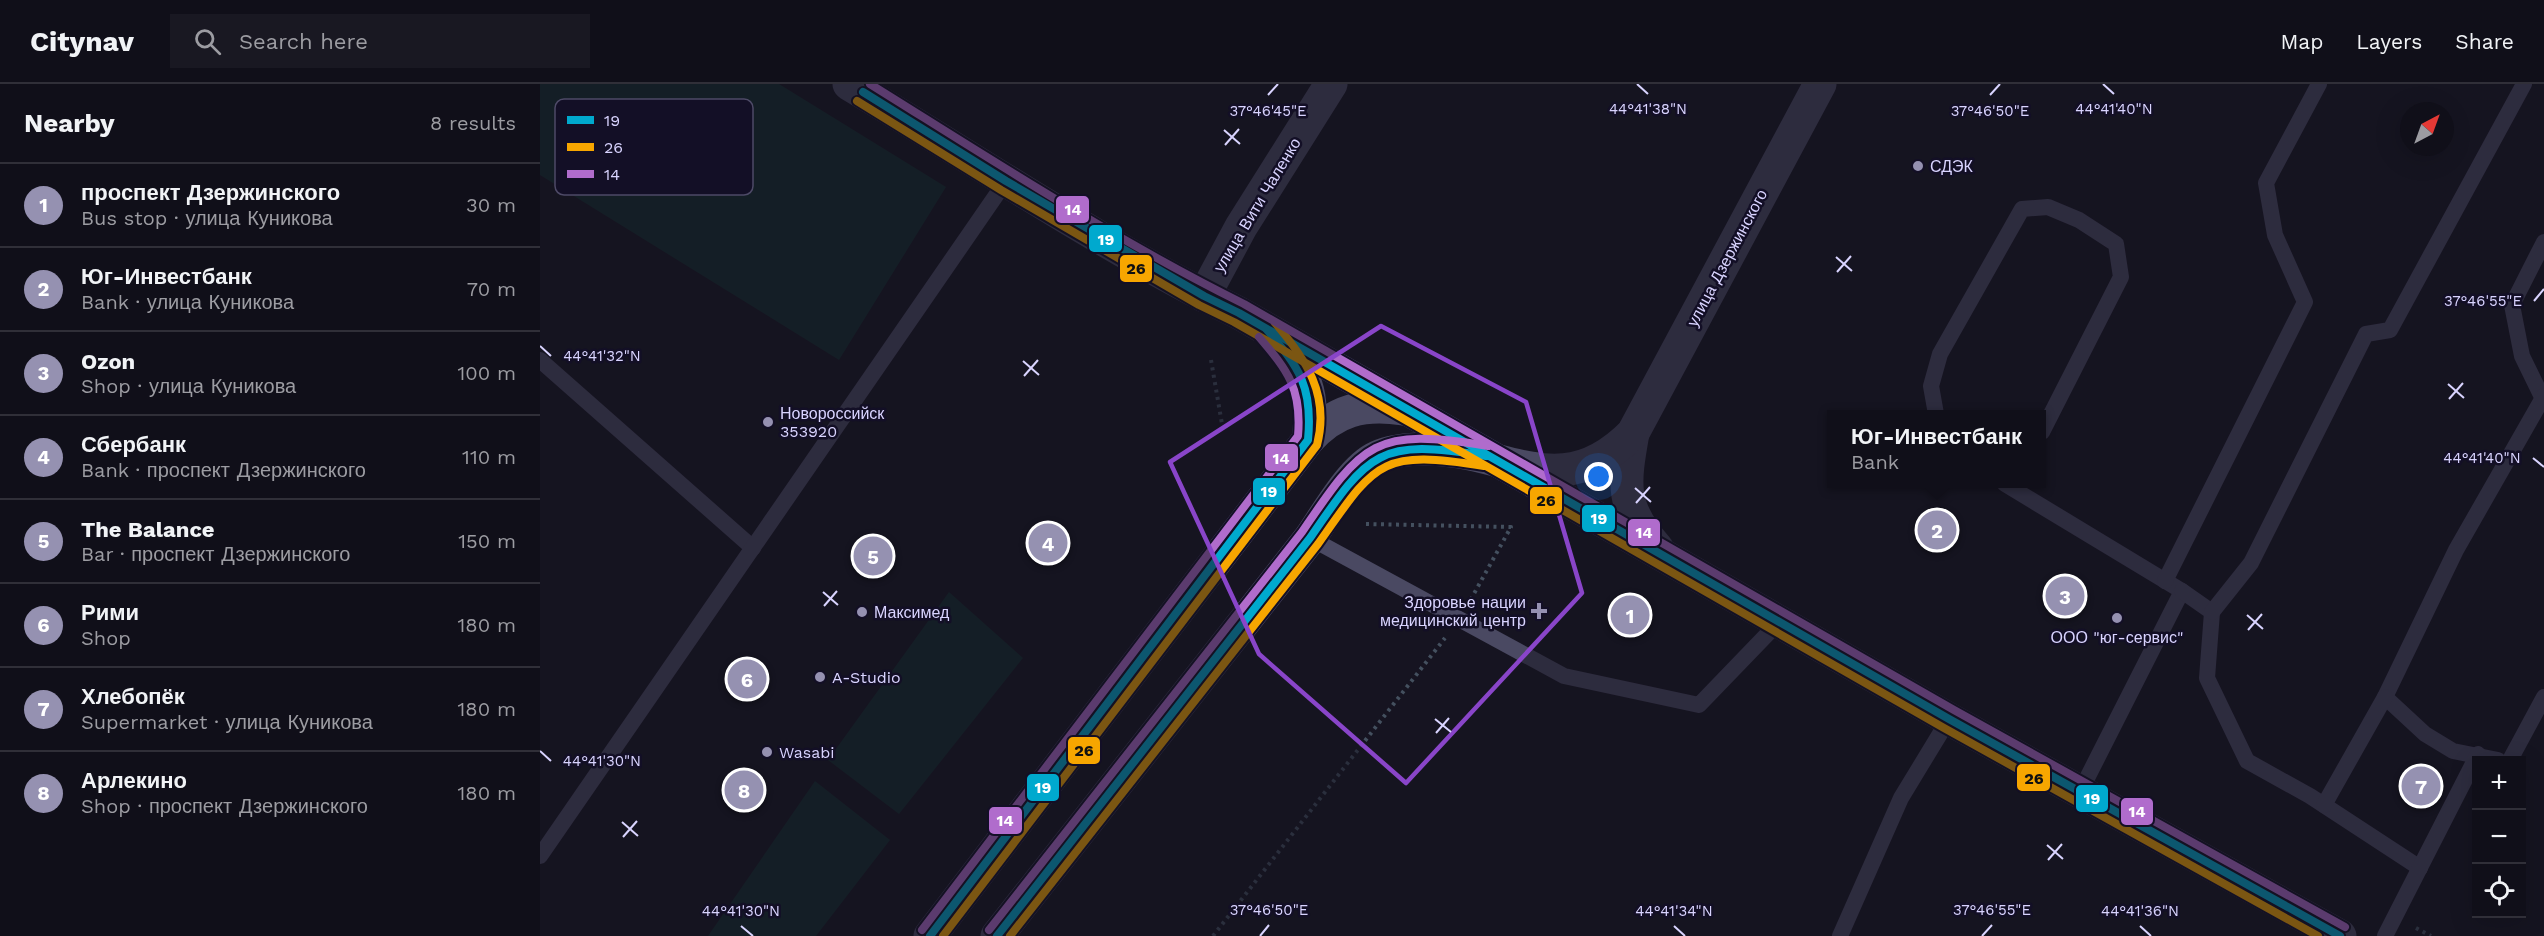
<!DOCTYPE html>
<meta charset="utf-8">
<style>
:root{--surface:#100f19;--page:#191822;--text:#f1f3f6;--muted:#9c9ca2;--line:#302f38;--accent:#9591b1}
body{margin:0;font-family:"Work Sans",sans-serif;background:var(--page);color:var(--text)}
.controls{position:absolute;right:18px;bottom:18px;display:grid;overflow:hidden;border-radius:0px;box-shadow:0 6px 24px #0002}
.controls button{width:54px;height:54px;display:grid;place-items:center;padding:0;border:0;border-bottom:2px solid var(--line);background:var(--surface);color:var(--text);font:30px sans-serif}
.compass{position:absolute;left:1860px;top:18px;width:54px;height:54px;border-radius:50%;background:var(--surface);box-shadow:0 6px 24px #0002;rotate:41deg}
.you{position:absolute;left:1059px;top:393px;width:21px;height:21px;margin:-15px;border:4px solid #fff;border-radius:50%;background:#1a73e8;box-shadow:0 0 0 9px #1a73e833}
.badge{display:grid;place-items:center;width:39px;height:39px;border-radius:50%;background:var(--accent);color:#fff;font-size:20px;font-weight:700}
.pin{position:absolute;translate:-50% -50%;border:3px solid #fff;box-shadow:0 2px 6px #0006}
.popup{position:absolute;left:1287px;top:326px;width:219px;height:78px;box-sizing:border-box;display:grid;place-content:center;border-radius:0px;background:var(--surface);filter:drop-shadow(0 2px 4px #0005);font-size:20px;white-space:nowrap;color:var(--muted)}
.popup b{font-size:22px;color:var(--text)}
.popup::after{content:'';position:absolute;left:50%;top:100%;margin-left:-12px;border:12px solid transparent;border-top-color:var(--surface)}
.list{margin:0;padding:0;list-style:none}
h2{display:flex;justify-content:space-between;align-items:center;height:78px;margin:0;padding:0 24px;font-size:26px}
h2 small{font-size:20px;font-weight:400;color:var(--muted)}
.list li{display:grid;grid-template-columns:39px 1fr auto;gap:18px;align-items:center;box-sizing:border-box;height:84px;padding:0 24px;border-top:2px solid var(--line)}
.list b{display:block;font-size:22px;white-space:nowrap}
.list p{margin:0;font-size:20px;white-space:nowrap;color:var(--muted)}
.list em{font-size:20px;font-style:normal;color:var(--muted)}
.icon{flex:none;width:33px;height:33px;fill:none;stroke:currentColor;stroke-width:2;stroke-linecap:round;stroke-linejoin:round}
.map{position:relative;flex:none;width:2004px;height:852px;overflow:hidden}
header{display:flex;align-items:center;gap:36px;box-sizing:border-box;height:84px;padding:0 30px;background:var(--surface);border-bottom:2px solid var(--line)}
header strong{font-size:28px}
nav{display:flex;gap:33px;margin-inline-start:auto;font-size:21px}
.search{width:420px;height:54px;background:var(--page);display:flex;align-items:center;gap:15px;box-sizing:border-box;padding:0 21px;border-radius:0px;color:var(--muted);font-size:22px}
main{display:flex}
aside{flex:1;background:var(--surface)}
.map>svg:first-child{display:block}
.green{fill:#132c2d}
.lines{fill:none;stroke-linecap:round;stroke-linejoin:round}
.path{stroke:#44505f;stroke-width:4;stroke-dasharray:3 4.5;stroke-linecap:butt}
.service{stroke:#4a4962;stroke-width:16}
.minor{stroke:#4a4962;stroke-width:33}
.tertiary{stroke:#4a4962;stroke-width:33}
.bus-1-casing{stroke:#130f26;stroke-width:12}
.bus-2-casing{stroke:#130f26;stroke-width:12}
.bus-3-casing{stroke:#130f26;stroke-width:12}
.bus-1{stroke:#00a9ce;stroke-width:8}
.bus-2{stroke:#f7a600;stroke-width:8}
.bus-3{stroke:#b06ccc;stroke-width:8}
.marked{fill:none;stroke:#8945c9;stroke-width:4.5;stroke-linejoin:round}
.ticks{fill:none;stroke:#d9d4ff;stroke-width:2}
.poi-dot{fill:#9591b1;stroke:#130f26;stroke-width:2}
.labels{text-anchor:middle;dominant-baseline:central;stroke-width:5;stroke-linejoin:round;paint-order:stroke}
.poi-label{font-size:16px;fill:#d9d4ff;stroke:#130f26;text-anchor:start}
.street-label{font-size:16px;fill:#d9d4ff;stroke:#130f26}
.key{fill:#130f26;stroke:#4e4a67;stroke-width:1.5}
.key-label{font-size:16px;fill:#d9d4ff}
.ticks-label{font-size:15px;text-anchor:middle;fill:#d9d4ff;stroke:#130f26;stroke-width:5;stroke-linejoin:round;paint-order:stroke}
.line-badge{stroke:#130f26;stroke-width:2}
.badge-label{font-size:16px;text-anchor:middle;font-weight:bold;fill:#fff}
.pale-badge-label{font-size:16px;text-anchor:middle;font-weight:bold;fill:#111}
</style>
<header>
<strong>Citynav</strong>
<div class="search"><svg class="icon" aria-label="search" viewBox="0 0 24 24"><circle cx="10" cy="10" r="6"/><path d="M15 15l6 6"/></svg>Search here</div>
<nav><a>Map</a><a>Layers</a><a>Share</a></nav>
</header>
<main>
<aside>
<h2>Nearby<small>8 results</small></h2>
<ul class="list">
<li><span class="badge">1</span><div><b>проспект Дзержинского</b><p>Bus stop · улица Куникова</p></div><em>30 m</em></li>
<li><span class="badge">2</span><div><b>Юг-Инвестбанк</b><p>Bank · улица Куникова</p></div><em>70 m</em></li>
<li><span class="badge">3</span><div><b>Ozon</b><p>Shop · улица Куникова</p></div><em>100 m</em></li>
<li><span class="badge">4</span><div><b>Сбербанк</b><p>Bank · проспект Дзержинского</p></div><em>110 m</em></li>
<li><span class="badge">5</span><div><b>The Balance</b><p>Bar · проспект Дзержинского</p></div><em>150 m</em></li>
<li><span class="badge">6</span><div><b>Рими</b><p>Shop</p></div><em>180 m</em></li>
<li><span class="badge">7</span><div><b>Хлебопёк</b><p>Supermarket · улица Куникова</p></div><em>180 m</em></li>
<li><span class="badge">8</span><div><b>Арлекино</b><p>Shop · проспект Дзержинского</p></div><em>180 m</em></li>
</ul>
</aside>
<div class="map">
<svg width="2004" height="852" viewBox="0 0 2004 852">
<rect width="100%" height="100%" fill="#161421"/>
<g class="green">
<polygon points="0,0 239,0 406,103 299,276 0,91"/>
<polygon points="409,508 483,574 359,730 288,676"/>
<polygon points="275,697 350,756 276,852 168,852"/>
</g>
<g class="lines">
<g class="path">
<polyline points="671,276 682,340"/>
<polyline points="826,440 971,443 931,515"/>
<polyline points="1876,844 1891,852"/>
<polyline points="673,852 905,554"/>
</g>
<g class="service">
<polyline points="0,276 213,464"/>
<polyline points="2002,313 1982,272 1972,221 2004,158"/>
<polyline points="1396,330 1391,302 1400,270 1482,125 1508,123 1539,136 1576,160 1581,193 1502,348"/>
<polyline points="1465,400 1642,507 1540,708"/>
<polyline points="770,454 1024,592 1159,621 1239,538"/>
<polyline points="1625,497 1765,218 1735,151 1726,99 1779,0"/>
<polyline points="1642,507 1672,528 1667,594 1707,677 1770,712 1880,784"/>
<polyline points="1672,528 1711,479 1826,250 1850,246 1984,0"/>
<polyline points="1958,676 1913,667 1885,650 1845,613 1916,466 2004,312"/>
<polyline points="1970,676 2004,613"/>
<polyline points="1784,721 1845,613"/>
<polyline points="0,772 466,97"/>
<polyline points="1300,852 1361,714 1409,635"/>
<polyline points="1845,852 1938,670"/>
</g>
<polyline class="minor" points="664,212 701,143 791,0"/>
<g class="tertiary">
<path d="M309 0C438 77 564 163 699 229L1409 635 1800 852"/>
<path d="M1093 349C1084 400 1080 423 1117 464"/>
<path d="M768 356C795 326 823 319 863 325"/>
<path d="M390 852 768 356C774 307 768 294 736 256"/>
<path d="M457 852 770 454C786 431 812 384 837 373 849 367 864 366 878 365 964 362 1019 424 1093 349L1280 0"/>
</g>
<defs>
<g id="bus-1">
<polyline points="323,8 466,97 664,212 699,229 1409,635 1800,852"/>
<path d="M390 852 768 356C773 304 760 284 727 246"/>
<path d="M457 852 770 454C829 368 838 354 946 372"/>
</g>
<g id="bus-2">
<polyline points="317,17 461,106 659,221 694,238 1404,644 1778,852"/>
<path d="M403 852 777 361C790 311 766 275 735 239"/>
<path d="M470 852 778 460C836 378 839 365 944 382"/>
</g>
<g id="bus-3">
<path d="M330 0C452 76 575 156 704 220L1414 626 1805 843"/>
<path d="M382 846 758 352C762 305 748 287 719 253"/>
<path d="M449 846 762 448C823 358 835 343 948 362"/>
</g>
</defs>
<use href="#bus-1" class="bus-1-casing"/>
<use href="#bus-2" class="bus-2-casing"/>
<use href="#bus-3" class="bus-3-casing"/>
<use href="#bus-1" class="bus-1"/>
<use href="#bus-2" class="bus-2"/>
<use href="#bus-3" class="bus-3"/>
</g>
<path d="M0 0H2004V852H0ZM841 242 986 318 1042 509 866 699 719 570 630 378Z" fill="#161421" fill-opacity=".55" fill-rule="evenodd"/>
<path class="marked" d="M841 242 986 318 1042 509 866 699 719 570 630 378Z"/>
<path class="ticks" d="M1097 0 1108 10M1563 0 1574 10M728 11 738 0M1450 11 1460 0M684 46 700 60M685 61 699 45M1296 173 1312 187M1297 188 1311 172M1994 217 2004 205M0 262 11 272M483 277 499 291M484 292 498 276M1908 300 1924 314M1909 315 1923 299M1993 374 2004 383M1095 404 1111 418M1096 419 1110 403M283 508 298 521M284 522 297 507M1707 531 1723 545M1708 546 1722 530M895 635 911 648M896 649 909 634M0 667 11 677M82 738 98 752M83 753 97 737M1507 761 1523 775M1508 776 1522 760M201 842 213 852M1134 842 1145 852M1600 842 1611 852M720 852 729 841M1442 852 1452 841"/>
<g class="poi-dot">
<circle cx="1378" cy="82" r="6"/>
<circle cx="228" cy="338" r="6"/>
<path d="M996 518h6v6h6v6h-6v6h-6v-6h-6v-6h6z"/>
<circle cx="322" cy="528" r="6"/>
<circle cx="1577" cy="534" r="6"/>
<circle cx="280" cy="593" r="6"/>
<circle cx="227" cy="668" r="6"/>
</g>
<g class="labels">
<g class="poi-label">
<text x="1390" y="82">СДЭК</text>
<text x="240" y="329">Новороссийск<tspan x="240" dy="18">353920</tspan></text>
<text x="986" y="518" text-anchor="end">Здоровье нации<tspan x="986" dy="18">медицинский центр</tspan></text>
<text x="334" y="528">Максимед</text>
<text x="1577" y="553" text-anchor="middle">ООО "юг-сервис"</text>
<text x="292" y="593">A-Studio</text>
<text x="239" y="668">Wasabi</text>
</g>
<g class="street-label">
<text transform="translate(717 121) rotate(-59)">улица Вити Чаленко</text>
<text transform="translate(1187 174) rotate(-62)">улица Дзержинского</text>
</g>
</g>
<rect x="15" y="15" width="198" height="96" rx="9" class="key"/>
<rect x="27" y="32" width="27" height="8" fill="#00a9ce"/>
<rect x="27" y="59" width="27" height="8" fill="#f7a600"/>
<rect x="27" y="86" width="27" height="8" fill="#b06ccc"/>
<g class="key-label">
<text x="64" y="42">19</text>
<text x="64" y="69">26</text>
<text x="64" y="96">14</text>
</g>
<g class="ticks-label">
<text x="1108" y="30">44°41'38"N</text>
<text x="1574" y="30">44°41'40"N</text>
<text x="728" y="32">37°46'45"E</text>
<text x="1450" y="32">37°46'50"E</text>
<text x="1943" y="222">37°46'55"E</text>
<text x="62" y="277">44°41'32"N</text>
<text x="1942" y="379">44°41'40"N</text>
<text x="62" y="682">44°41'30"N</text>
<text x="729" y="831">37°46'50"E</text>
<text x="1452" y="831">37°46'55"E</text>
<text x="201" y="832">44°41'30"N</text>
<text x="1134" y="832">44°41'34"N</text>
<text x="1600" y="832">44°41'36"N</text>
</g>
<g class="line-badge">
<rect x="515" y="111" width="35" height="29" rx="6" fill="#b06ccc"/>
<rect x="548" y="140" width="35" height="29" rx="6" fill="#00a9ce"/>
<rect x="579" y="170" width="34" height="29" rx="6" fill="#f7a600"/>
<rect x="724" y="359" width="35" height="29" rx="6" fill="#b06ccc"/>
<rect x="712" y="393" width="34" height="29" rx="6" fill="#00a9ce"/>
<rect x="989" y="402" width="34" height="29" rx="6" fill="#f7a600"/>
<rect x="1041" y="420" width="35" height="29" rx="6" fill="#00a9ce"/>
<rect x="1087" y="434" width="34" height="29" rx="6" fill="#b06ccc"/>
<rect x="527" y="652" width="34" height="29" rx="6" fill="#f7a600"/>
<rect x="1476" y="679" width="35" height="29" rx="6" fill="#f7a600"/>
<rect x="486" y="689" width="34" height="29" rx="6" fill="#00a9ce"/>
<rect x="1535" y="700" width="34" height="29" rx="6" fill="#00a9ce"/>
<rect x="1580" y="713" width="34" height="29" rx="6" fill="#b06ccc"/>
<rect x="448" y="722" width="35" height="29" rx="6" fill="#b06ccc"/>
</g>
<g class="badge-label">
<text x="533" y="131">14</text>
<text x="566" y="161">19</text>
<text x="741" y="380">14</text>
<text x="729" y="413">19</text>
<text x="1059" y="440">19</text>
<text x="1104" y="454">14</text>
<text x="503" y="709">19</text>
<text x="1552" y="720">19</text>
<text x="1597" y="733">14</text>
<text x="465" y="742">14</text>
</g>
<g class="pale-badge-label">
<text x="596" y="190">26</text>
<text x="1006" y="422">26</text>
<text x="544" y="672">26</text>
<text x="1494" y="700">26</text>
</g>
</svg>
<div class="controls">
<button>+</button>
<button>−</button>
<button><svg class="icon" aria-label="locate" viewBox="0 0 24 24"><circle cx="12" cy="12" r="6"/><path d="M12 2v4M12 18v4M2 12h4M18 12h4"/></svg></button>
</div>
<svg class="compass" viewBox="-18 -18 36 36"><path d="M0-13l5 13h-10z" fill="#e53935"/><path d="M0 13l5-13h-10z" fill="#9c9ca2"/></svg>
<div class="you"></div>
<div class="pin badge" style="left:1090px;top:531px">1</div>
<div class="pin badge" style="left:1397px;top:446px">2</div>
<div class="popup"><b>Юг-Инвестбанк</b>Bank</div>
<div class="pin badge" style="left:1525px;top:512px">3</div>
<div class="pin badge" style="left:508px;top:459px">4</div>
<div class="pin badge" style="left:333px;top:472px">5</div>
<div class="pin badge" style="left:207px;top:595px">6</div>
<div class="pin badge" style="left:1881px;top:702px">7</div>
<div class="pin badge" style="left:204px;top:706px">8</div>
</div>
</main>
